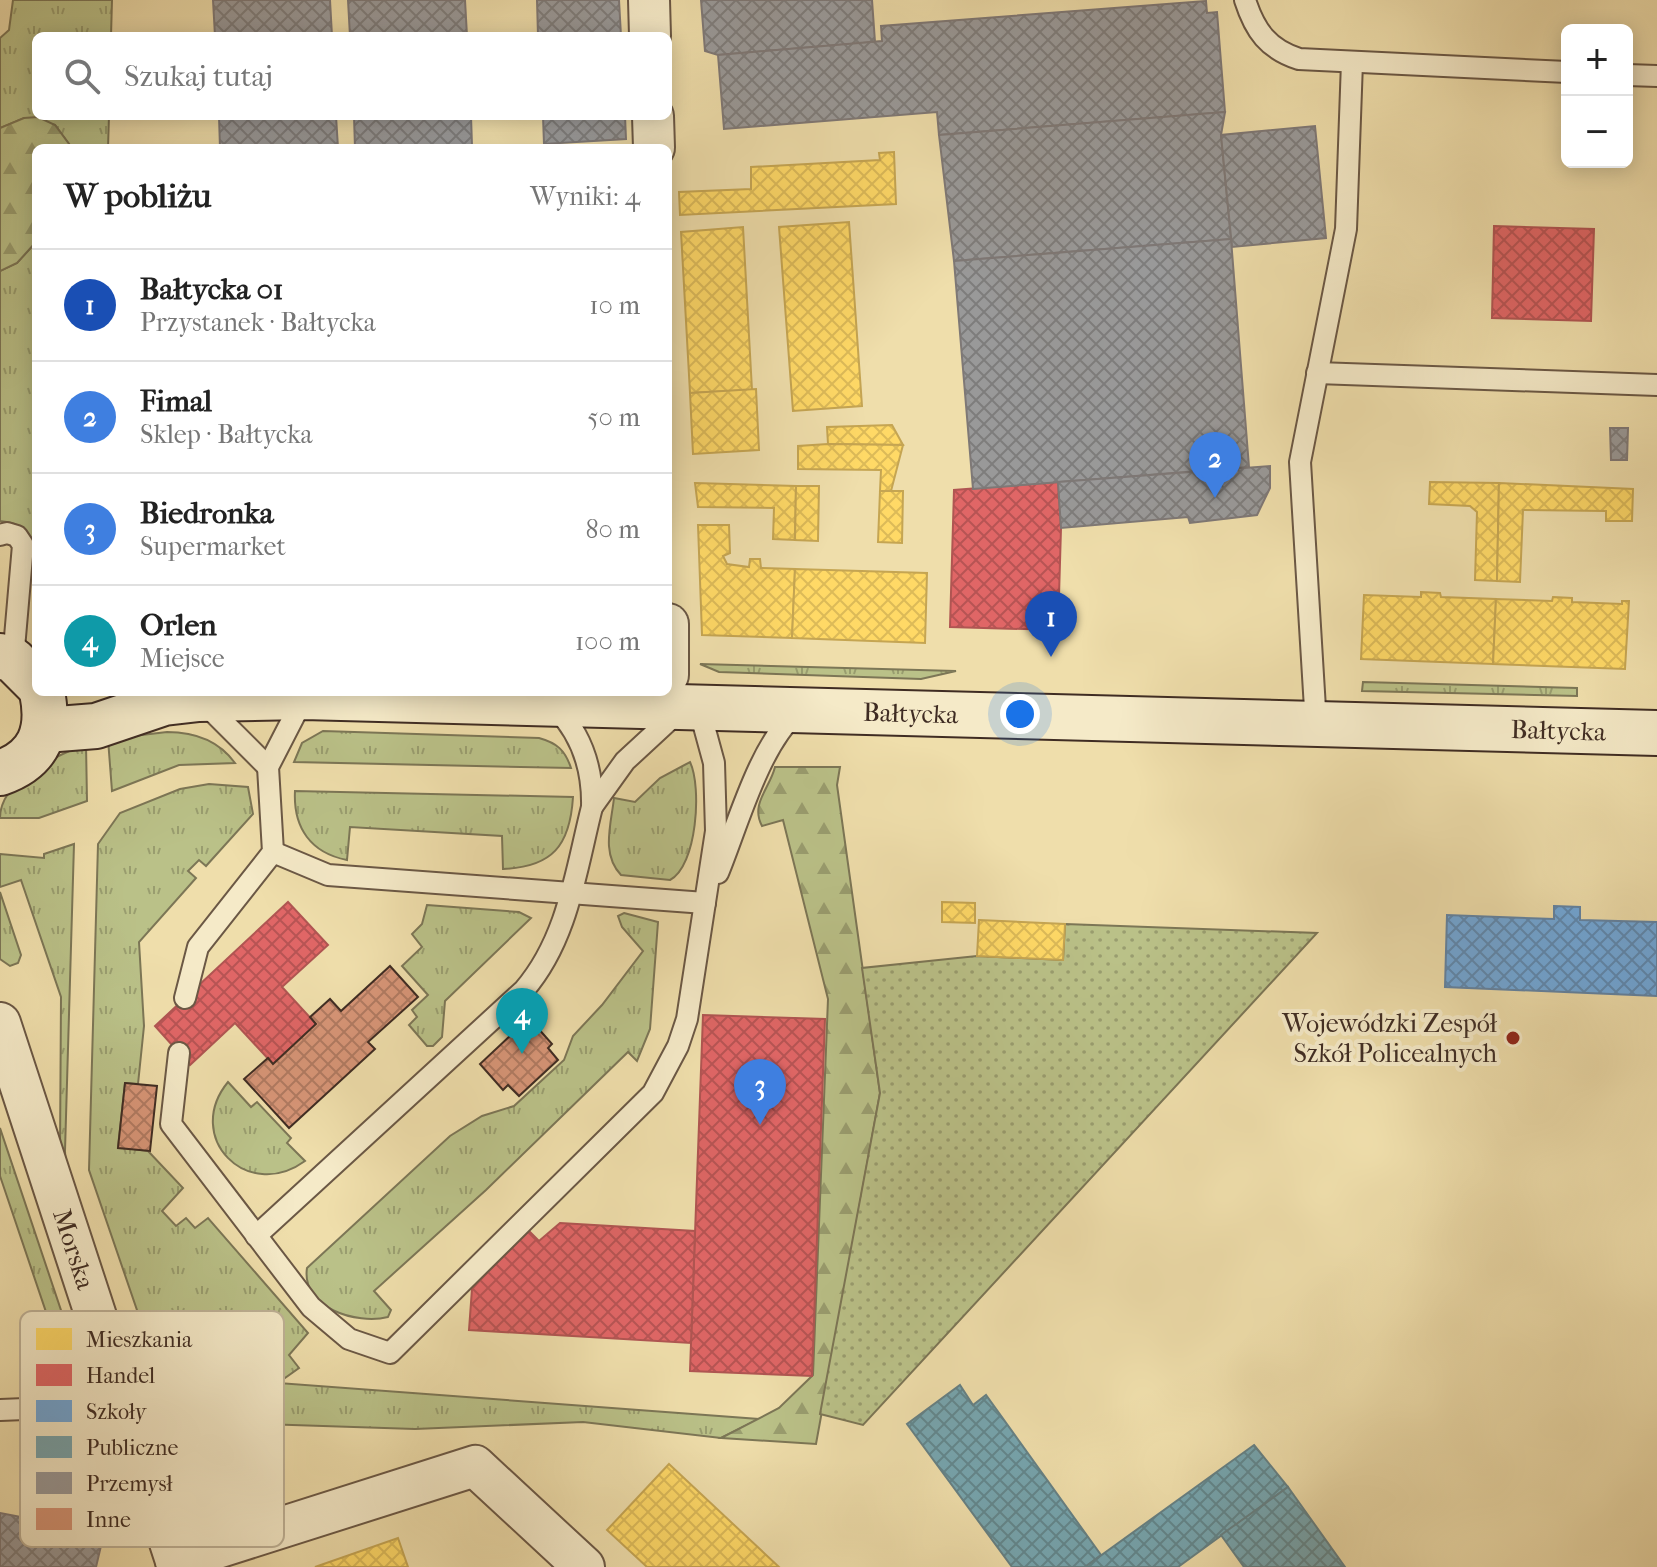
<!DOCTYPE html>
<html lang="pl">
<meta charset="utf-8">
<style>
:root{--surface:#fff;--page:#f2f2f2;--text:#222;--muted:#767676;--line:#e0e0e0;--accent:#8f2418}
body{margin:0;font-family:"IM FELL French Canon",serif;background:var(--page);color:var(--text)}
.controls{position:absolute;right:24px;top:24px;display:grid;overflow:hidden;border-radius:12px;box-shadow:0 4px 20px #0003}
.controls button{width:72px;height:72px;display:grid;place-items:center;padding:0;border:0;border-bottom:2px solid var(--line);background:var(--surface);color:var(--text);font:40px sans-serif}
.you{position:absolute;left:1020px;top:714px;width:28px;height:28px;margin:-20px;border:6px solid #fff;border-radius:50%;background:#1a73e8;box-shadow:0 0 0 12px #1a73e833}
.badge{display:grid;place-items:center;width:52px;height:52px;border-radius:50%;background:var(--accent);color:#fff;font-size:26px;font-weight:700}
.pin{position:absolute;translate:-50% -66px;filter:drop-shadow(0 2px 4px #0008)}
.pin::after{content:'';position:absolute;top:42px;width:28px;height:24px;background:inherit;clip-path:polygon(0 0,100% 0,50% 100%)}
.list{margin:0;padding:0;list-style:none}
h2{display:flex;justify-content:space-between;align-items:center;height:104px;margin:0;padding:0 32px;font-size:34px}
h2 small{font-size:26px;font-weight:400;color:var(--muted)}
.list li{display:grid;grid-template-columns:52px 1fr auto;gap:24px;align-items:center;box-sizing:border-box;height:112px;padding:0 32px;border-top:2px solid var(--line)}
.list b{display:block;font-size:30px;white-space:nowrap}
.list p{margin:0;font-size:26px;white-space:nowrap;color:var(--muted)}
.list em{font-size:26px;font-style:normal;color:var(--muted)}
.icon{flex:none;width:44px;height:44px;fill:none;stroke:currentColor;stroke-width:2;stroke-linecap:round;stroke-linejoin:round}
.map{position:relative;flex:none;width:1657px;height:1567px;overflow:hidden}
.search{position:absolute;background:var(--surface);box-shadow:0 4px 20px #0003;left:32px;top:32px;width:640px;height:88px;display:flex;align-items:center;gap:20px;box-sizing:border-box;padding:0 28px;border-radius:12px;color:var(--muted);font-size:30px}
.panel{position:absolute;background:var(--surface);box-shadow:0 4px 20px #0003;left:32px;top:144px;width:640px;height:552px;border-radius:12px}
.map>svg:first-child{display:block}
.grass{fill:url(#grass-tufts);stroke:#7c7656;stroke-width:2}
.forest{fill:url(#forest-firs);stroke:#7c7656;stroke-width:2}
.park{fill:url(#park-dots);stroke:#7c7656;stroke-width:2}
.homes{fill:url(#homes-cross-hatch);stroke:#c5a552;stroke-width:2}
.shops{fill:url(#shops-cross-hatch);stroke:#b05552;stroke-width:2}
.schools{fill:url(#schools-cross-hatch);stroke:#6183a4;stroke-width:2}
.public{fill:url(#public-cross-hatch);stroke:#668185;stroke-width:2}
.industry{fill:url(#industry-cross-hatch);stroke:#7e7876;stroke-width:2}
.building{fill:url(#building-cross-hatch);stroke:#3f2c23;stroke-width:2}
.lines{fill:none;stroke-linecap:round;stroke-linejoin:round}
.lane-casing{stroke:#6b5845;stroke-width:24}
.street-casing{stroke:#6b5845;stroke-width:44}
.secondary-casing{stroke:#3f2c23;stroke-width:48}
.lane{stroke:#f5eac8;stroke-width:20}
.street{stroke:#f5eac8;stroke-width:40}
.secondary{stroke:#f5eac8;stroke-width:44}
.poi-dot{fill:#8f2418;stroke:#f5eac8;stroke-width:3}
.labels{text-anchor:middle;dominant-baseline:central;stroke-width:8;stroke-linejoin:round;paint-order:stroke}
.street-label{font-size:26px;fill:#3f2c23;stroke:#f5eac8}
.poi-label{font-size:26px;fill:#3f2c23;stroke:#f5eac8;text-anchor:end}
.key{fill:#f5eac8;stroke:#beb196;stroke-width:2}
.key-label{font-size:22px;fill:#3f2c23}
</style>
<div class="map">
<svg width="1657" height="1567" viewBox="0 0 1657 1567">
<defs>
<pattern id="grass-tufts" width="24" height="20" patternUnits="userSpaceOnUse" patternTransform="scale(2)"><rect width="24" height="20" fill="#bac188"/><path d="M3 7l-1-3M5 7V3M7 7l1-3M15 17l-1-3M17 17v-4M19 17l1-3" fill="none" stroke="#999d6f"/></pattern>
<pattern id="forest-firs" width="22" height="20" patternUnits="userSpaceOnUse" patternTransform="scale(2)"><rect width="22" height="20" fill="#bac188"/><path d="M5 1l3.5 6h-7zM16 11l3.5 6h-7z" fill="#999d6f"/></pattern>
<pattern id="park-dots" width="8" height="8" patternUnits="userSpaceOnUse" patternTransform="scale(2)"><rect width="8" height="8" fill="#bac188"/><path d="M2 2h.1M6 6h.1" fill="none" stroke="#999d6f" stroke-width="1.8" stroke-linecap="round"/></pattern>
<pattern id="homes-cross-hatch" width="8" height="8" patternUnits="userSpaceOnUse" patternTransform="scale(2)"><rect width="8" height="8" fill="#ffd966"/><path d="M0 0l8 8M0 8l8-8" fill="none" stroke="#dcba58"/></pattern>
<pattern id="shops-cross-hatch" width="8" height="8" patternUnits="userSpaceOnUse" patternTransform="scale(2)"><rect width="8" height="8" fill="#e06666"/><path d="M0 0l8 8M0 8l8-8" fill="none" stroke="#b75454"/></pattern>
<pattern id="schools-cross-hatch" width="8" height="8" patternUnits="userSpaceOnUse" patternTransform="scale(2)"><rect width="8" height="8" fill="#6fa8dc"/><path d="M0 0l8 8M0 8l8-8" fill="none" stroke="#5d89b2"/></pattern>
<pattern id="public-cross-hatch" width="8" height="8" patternUnits="userSpaceOnUse" patternTransform="scale(2)"><rect width="8" height="8" fill="#76a5af"/><path d="M0 0l8 8M0 8l8-8" fill="none" stroke="#62878e"/></pattern>
<pattern id="industry-cross-hatch" width="8" height="8" patternUnits="userSpaceOnUse" patternTransform="scale(2)"><rect width="8" height="8" fill="#999"/><path d="M0 0l8 8M0 8l8-8" fill="none" stroke="#7e7d7c"/></pattern>
<pattern id="building-cross-hatch" width="8" height="8" patternUnits="userSpaceOnUse" patternTransform="scale(2)"><rect width="8" height="8" fill="#d79577"/><path d="M0 0l8 8M0 8l8-8" fill="none" stroke="#b07a61"/></pattern>
</defs>
<rect width="100%" height="100%" fill="#efdeab"/>
<filter id="stains"><feTurbulence type="fractalNoise" baseFrequency=".0025" numOctaves="4"/><feColorMatrix values="0 0 0 0 .2 0 0 0 0 .09 0 0 0 0 .02 0 0 0 .5 -.17"/></filter>
<radialGradient id="worn" r=".72"><stop offset=".6" stop-color="#630" stop-opacity="0"/><stop offset="1" stop-color="#630" stop-opacity=".3"/></radialGradient>
<g class="grass">
<polygon points="13,0 112,0 111,36 36,36 36,116 109,116 108,148 72,148 55,125 24,118 0,128 0,38 9,30"/>
<path d="M36 242V556C32 533 24 523 0 521V271L17 263Z"/>
<polygon points="700,664 956,671 921,679 719,672"/>
<polygon points="1363,682 1577,688 1577,696 1362,691"/>
<path d="M323 731 539 738C557 743 565 750 571 768L294 762 302 743Z"/>
<path d="M167 732C194 732 219 741 235 763L179 765 112 791 108 739Z"/>
<path d="M86 744 87 801 39 818H0C0 780 56 756 86 744Z"/>
<path d="M690 762C702 787 697 866 670 880L621 875C601 854 611 825 614 798L635 802 660 778Z"/>
<polygon points="209,784 248,787 253,814 206,866 199,860 188,871 196,878 139,942 144,1026 138,1084 125,1083 118,1147 148,1151 183,1188 162,1211 176,1226 186,1218 195,1228 208,1218 308,1333 289,1355 299,1368 278,1383 759,1419 721,1438 583,1422 415,1429 175,1421 89,1170 98,844 120,813 180,789"/>
<path d="M295 791 573 797C570 846 552 867 503 869L502 836 350 827 347 860C311 853 293 828 295 791Z"/>
<polygon points="74,844 65,1151 66,1169 60,1152 61,997 21,880 0,887 0,854 44,858 44,854"/>
<polygon points="0,892 21,955 18,963 10,966 0,959"/>
<polygon points="427,905 519,912 531,918 445,1001 442,1037 433,1046 427,1046 409,1025 417,1017 412,1010 428,995 402,966 422,947 412,934 422,924"/>
<path d="M624 913 658 922 650 1029 637 1061 628 1052 486 1190 374 1291 391 1310 388 1317C357 1325 301 1308 307 1268L450 1136 482 1116 514 1106 564 1060 573 1036 602 1005 643 951 622 927 618 916Z"/>
<path d="M228 1082 251 1107 257 1102 291 1138 287 1143 305 1161C247 1203 183 1137 228 1082Z"/>
<polygon points="0,1128 79,1364 67,1374 0,1176"/>
</g>
<g class="forest">
<polygon points="38,117 55,125 72,148 36,148 36,242 17,263 0,271 0,128 24,118"/>
<path d="M775 767H840L837 785 880 1093 816 1444 721 1438 779 1408 813 1375 828 999 783 820 762 826C750 804 770 788 775 767Z"/>
</g>
<polygon class="park" points="1065,924 1317,933 863,1425 820,1414 880,1093 862,968 977,956 1063,960"/>
<g class="homes">
<polygon points="894,152 896,204 680,215 679,192 751,189 751,167 880,160 879,153"/>
<polygon points="849,222 862,406 793,411 779,227"/>
<polygon points="743,227 752,390 690,393 681,232"/>
<polygon points="756,389 759,450 693,454 690,393"/>
<polygon points="892,425 903,445 828,444 827,427"/>
<polygon points="828,444 903,445 891,491 880,491 881,470 798,469 798,446"/>
<polygon points="1430,482 1499,483 1497,581 1475,580 1477,512 1470,506 1429,504"/>
<polygon points="695,483 796,486 795,540 773,539 774,508 698,507"/>
<polygon points="1499,483 1633,489 1632,521 1606,521 1606,511 1523,510 1520,582 1497,581"/>
<polygon points="796,486 819,486 818,541 795,540"/>
<polygon points="880,491 903,491 902,543 878,542"/>
<polygon points="698,525 729,525 730,553 723,556 727,564 749,567 750,559 760,559 761,568 795,569 792,638 702,635"/>
<polygon points="795,569 927,573 925,643 792,638"/>
<polygon points="1421,592 1440,593 1441,597 1496,599 1493,664 1361,659 1364,595 1421,597"/>
<polygon points="1553,597 1572,598 1572,602 1622,604 1622,601 1629,601 1625,669 1493,664 1496,599 1552,601"/>
<polygon points="942,902 975,903 975,923 942,922"/>
<polygon points="979,920 1065,924 1063,960 977,956"/>
<polygon points="669,1464 779,1567 647,1567 607,1530"/>
<polygon points="398,1538 408,1567 315,1567"/>
</g>
<g class="shops">
<polygon points="1494,226 1594,229 1591,321 1492,318"/>
<polygon points="1058,482 1061,528 1058,630 950,627 954,490"/>
<polygon points="288,902 328,945 282,987 316,1024 273,1064 235,1023 190,1065 155,1026"/>
<polygon points="703,1015 825,1019 812,1376 690,1371"/>
<polygon points="560,1223 695,1231 691,1343 469,1330 472,1289 527,1229 539,1241"/>
</g>
<polygon class="schools" points="1554,906 1580,907 1580,920 1657,922 1657,996 1445,987 1447,915 1554,919"/>
<g class="public">
<polygon points="960,1385 973,1405 986,1395 1101,1555 1085,1567 1012,1567 907,1424"/>
<polygon points="1254,1445 1288,1487 1178,1567 1085,1567"/>
<polygon points="1288,1487 1345,1567 1244,1567 1221,1535"/>
</g>
<g class="industry">
<polygon points="213,0 330,0 332,36 215,36"/>
<polygon points="348,0 465,0 467,36 350,36"/>
<polygon points="537,0 619,0 621,36 538,36"/>
<polygon points="701,0 872,0 875,42 718,55 705,51"/>
<polygon points="1206,1 1207,13 1217,12 1225,112 939,135 937,112 724,129 718,55 882,41 881,26"/>
<polygon points="1225,112 1221,135 1231,239 954,261 939,135"/>
<polygon points="219,116 336,116 338,148 220,148"/>
<polygon points="354,116 471,116 472,146 355,148"/>
<polygon points="543,116 625,116 626,139 544,144"/>
<polygon points="1315,126 1326,238 1232,247 1221,135"/>
<polygon points="1231,239 1249,467 973,489 954,261"/>
<polygon points="1610,428 1628,428 1627,460 1611,460"/>
<polygon points="1270,466 1270,488 1257,515 1190,523 1188,517 1061,528 1058,482"/>
<polygon points="0,1513 104,1533 96,1567 0,1567"/>
</g>
<g class="building">
<polygon points="390,966 418,997 368,1042 375,1049 289,1128 244,1079 268,1058 273,1064 316,1024 310,1017 330,999 341,1011"/>
<polygon points="529,1018 552,1044 548,1048 558,1060 519,1096 508,1085 503,1090 480,1064"/>
<polygon points="125,1083 157,1086 150,1151 118,1148"/>
</g>
<g class="lines">
<defs>
<g id="lane">
<path d="M1245 0C1255 31 1268 49 1299 59L1567 72"/>
<polyline points="1627,75 1657,76"/>
<polyline points="1317,373 1657,385"/>
<polyline points="0,535 7,533 17,536 23,545 13,660"/>
<polyline points="202,701 268,767"/>
<polyline points="1316,725 1300,462 1346,229 1352,62"/>
<polyline points="592,807 625,761 677,713"/>
<polyline points="273,852 328,875 705,903"/>
<path d="M718 873C737 827 759 746 796 713"/>
<polyline points="185,998 198,947 273,852 268,767 304,697"/>
<polyline points="179,1053 171,1124 311,1307 349,1339 390,1353 653,1093 678,1046 687,1019 716,831 714,763 699,708"/>
<path d="M256 1236 524 990C568 939 576 870 592 807 593 768 582 735 555 707"/>
<polyline points="0,1410 50,1408 120,1385"/>
</g>
<g id="street">
<polyline points="649,0 650,36"/>
<polyline points="653,116 654,148"/>
<polyline points="668,624 668,675"/>
<path id="s1" d="M0 1023 178 1567"/>
<polyline points="176,1561 475,1466 584,1567"/>
</g>
<g id="secondary">
<polyline points="0,656 13,660 36,683"/>
<path id="s2" d="M45 730 96 726 164 703 199 699 304 697 1657 733"/>
<path d="M0 773C40 759 50 731 42 692"/>
</g>
</defs>
<use href="#lane" class="lane-casing"/>
<use href="#street" class="street-casing"/>
<use href="#secondary" class="secondary-casing"/>
<use href="#lane" class="lane"/>
<use href="#street" class="street"/>
<use href="#secondary" class="secondary"/>
</g>
<circle class="poi-dot" cx="1513" cy="1038" r="8"/>
<g class="labels">
<g class="street-label">
<text stroke="none"><textPath href="#s2" startOffset="870">Bałtycka</textPath></text>
<text stroke="none"><textPath href="#s2" startOffset="1518">Bałtycka</textPath></text>
<text stroke="none"><textPath href="#s1" startOffset="238">Morska</textPath></text>
</g>
<g class="poi-label">
<text x="1497" y="1023">Wojewódzki Zespół<tspan x="1497" dy="30">Szkół Policealnych</tspan></text>
</g>
</g>
<rect x="20" y="1311" width="264" height="236" rx="12" class="key"/>
<rect x="36" y="1328" width="36" height="22" fill="#ffd966"/>
<rect x="36" y="1364" width="36" height="22" fill="#e06666"/>
<rect x="36" y="1400" width="36" height="22" fill="#6fa8dc"/>
<rect x="36" y="1436" width="36" height="22" fill="#76a5af"/>
<rect x="36" y="1472" width="36" height="22" fill="#999"/>
<rect x="36" y="1508" width="36" height="22" fill="#d79577"/>
<g class="key-label">
<text x="86" y="1347">Mieszkania</text>
<text x="86" y="1383">Handel</text>
<text x="86" y="1419">Szkoły</text>
<text x="86" y="1455">Publiczne</text>
<text x="86" y="1491">Przemysł</text>
<text x="86" y="1527">Inne</text>
</g>
<rect width="100%" height="100%" filter="url(#stains)"/>
<rect width="100%" height="100%" fill="url(#worn)"/>
</svg>
<div class="controls">
<button>+</button>
<button>−</button>
</div>
<div class="you"></div>
<div class="pin badge" style="left:1051px;top:657px;background:#1a4fb4">1</div>
<div class="pin badge" style="left:1215px;top:498px;background:#3f7fe0">2</div>
<div class="pin badge" style="left:760px;top:1125px;background:#3f7fe0">3</div>
<div class="pin badge" style="left:522px;top:1054px;background:#0f9aa8">4</div>
<div class="search"><svg class="icon" aria-label="search" viewBox="0 0 24 24"><circle cx="10" cy="10" r="6"/><path d="M15 15l6 6"/></svg>Szukaj tutaj</div>
<section class="panel">
<h2>W pobliżu<small>Wyniki: 4</small></h2>
<ul class="list">
<li><span class="badge" style="background:#1a4fb4">1</span><div><b>Bałtycka 01</b><p>Przystanek · Bałtycka</p></div><em>10 m</em></li>
<li><span class="badge" style="background:#3f7fe0">2</span><div><b>Fimal</b><p>Sklep · Bałtycka</p></div><em>50 m</em></li>
<li><span class="badge" style="background:#3f7fe0">3</span><div><b>Biedronka</b><p>Supermarket</p></div><em>80 m</em></li>
<li><span class="badge" style="background:#0f9aa8">4</span><div><b>Orlen</b><p>Miejsce</p></div><em>100 m</em></li>
</ul>
</section>
</div>
